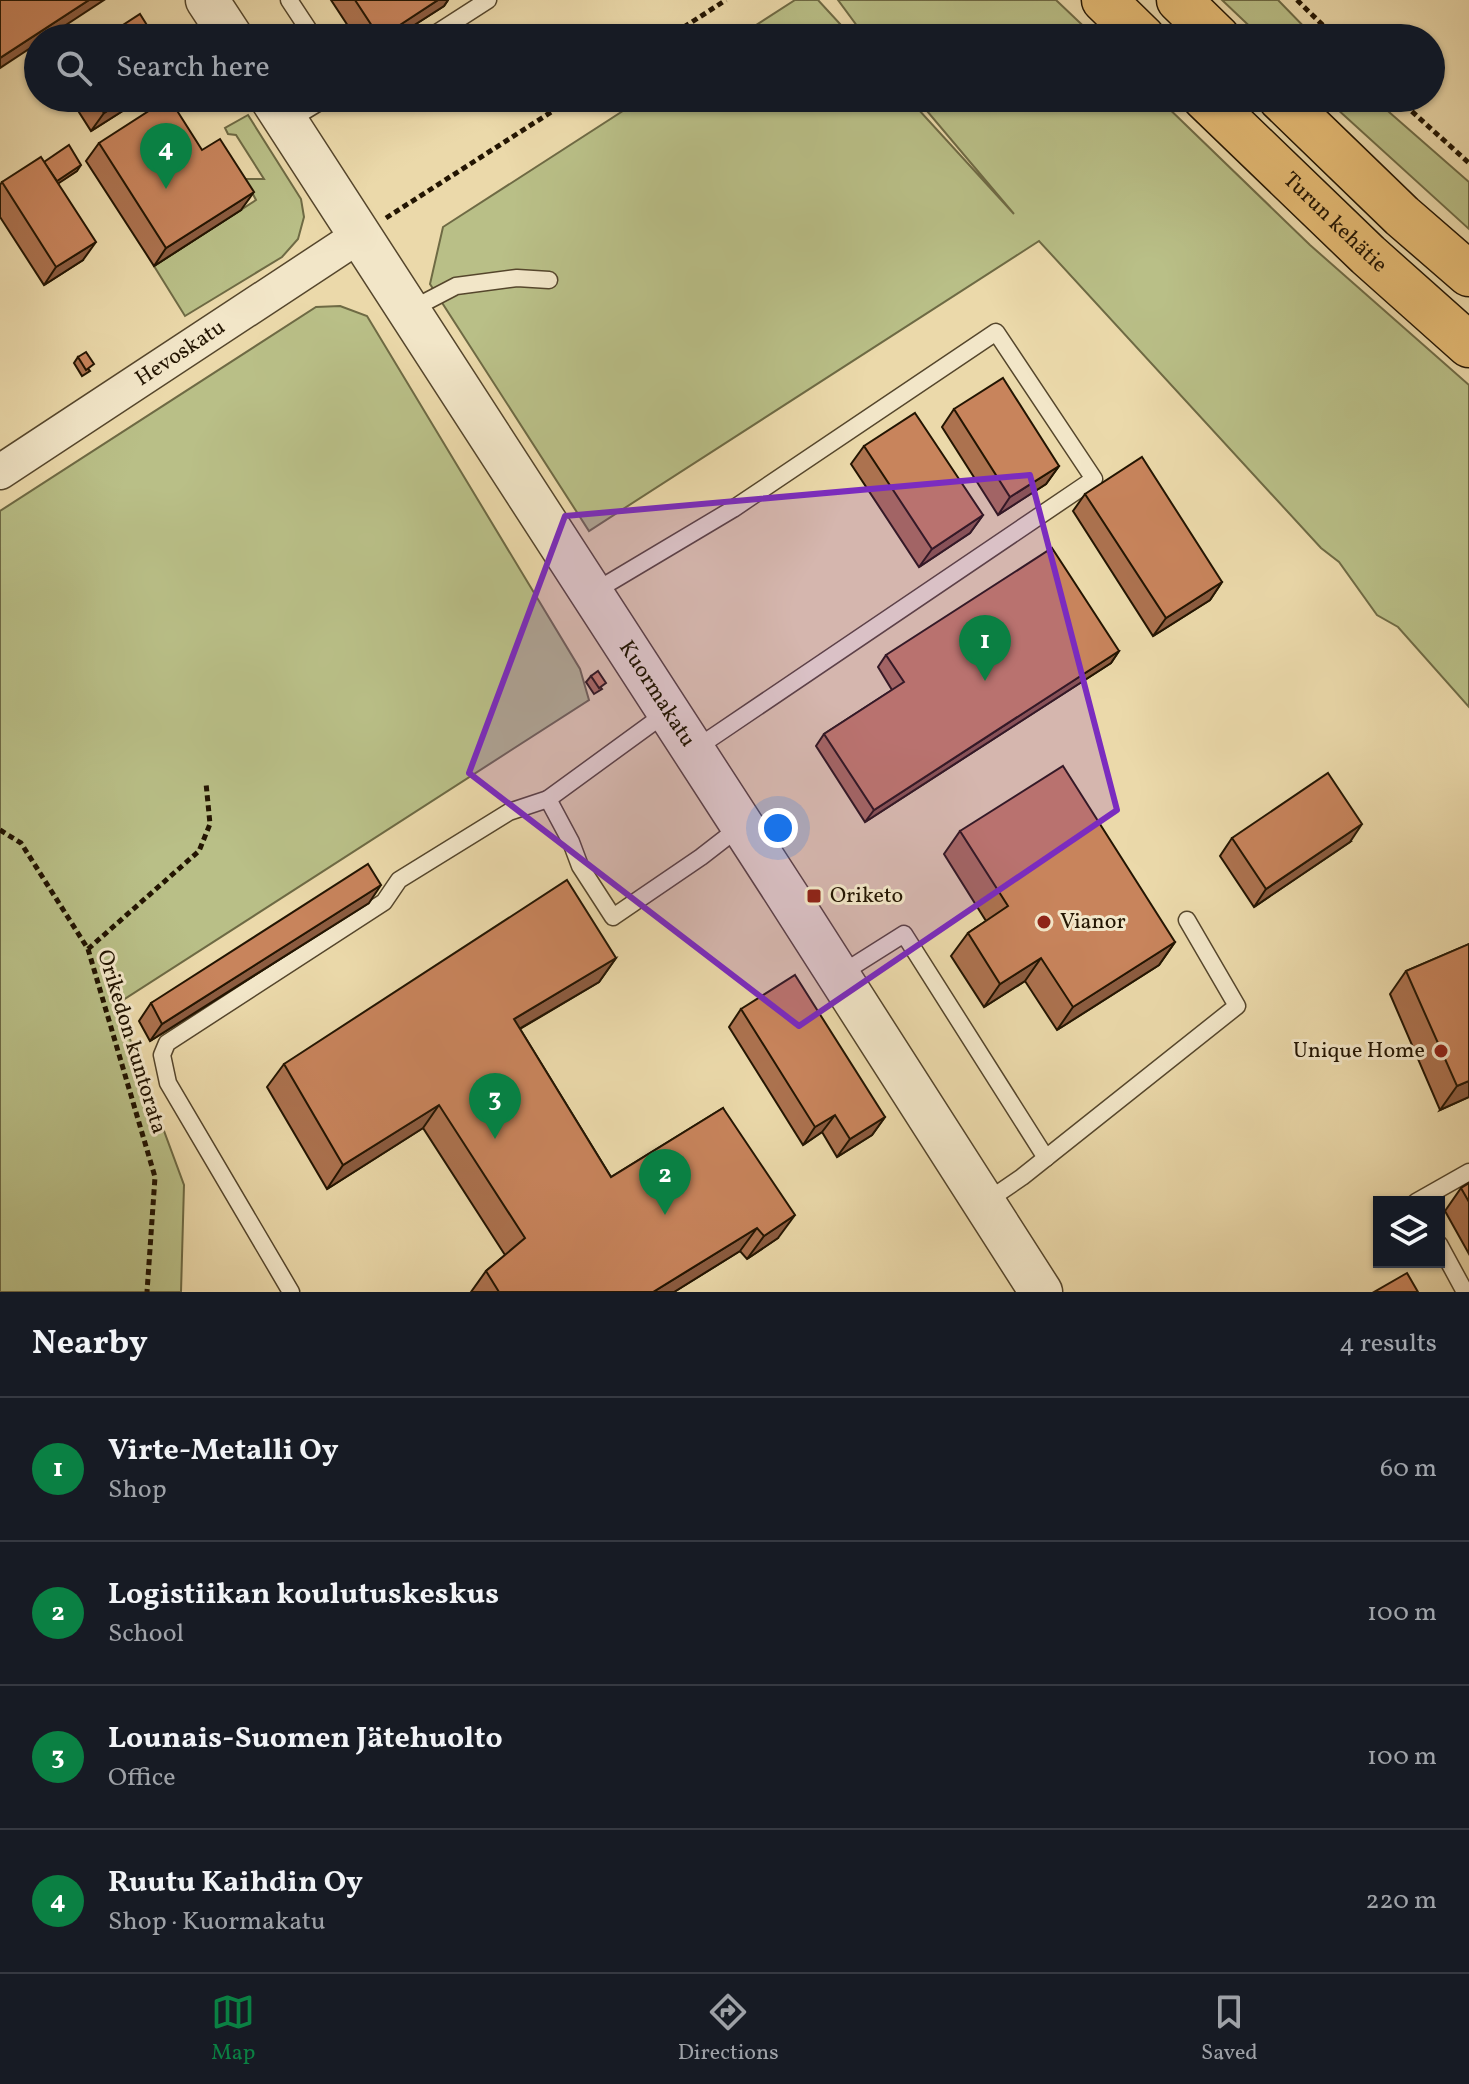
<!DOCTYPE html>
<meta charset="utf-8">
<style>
:root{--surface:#171b24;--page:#20242c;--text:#f1f3f6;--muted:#9ea1a6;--line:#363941;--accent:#0b8043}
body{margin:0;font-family:Vollkorn,serif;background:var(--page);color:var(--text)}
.controls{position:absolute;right:24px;bottom:24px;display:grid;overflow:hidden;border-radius:0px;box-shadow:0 2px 6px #0004}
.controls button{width:72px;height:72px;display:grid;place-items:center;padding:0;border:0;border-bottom:2px solid var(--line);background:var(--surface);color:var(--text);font:40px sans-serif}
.you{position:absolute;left:778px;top:828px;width:28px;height:28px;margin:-20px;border:6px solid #fff;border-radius:50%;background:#1a73e8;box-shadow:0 0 0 12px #1a73e833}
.badge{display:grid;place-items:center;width:52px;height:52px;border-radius:50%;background:var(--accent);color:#fff;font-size:26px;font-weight:700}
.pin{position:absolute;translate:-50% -66px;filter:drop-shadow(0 2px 4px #0008)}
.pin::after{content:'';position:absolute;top:42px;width:28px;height:24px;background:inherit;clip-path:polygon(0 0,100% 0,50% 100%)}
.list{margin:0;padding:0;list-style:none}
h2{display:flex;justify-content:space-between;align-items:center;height:104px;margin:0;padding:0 32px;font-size:34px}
h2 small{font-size:26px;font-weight:400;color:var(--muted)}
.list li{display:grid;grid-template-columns:52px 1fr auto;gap:24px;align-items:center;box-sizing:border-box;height:144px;padding:0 32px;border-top:2px solid var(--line)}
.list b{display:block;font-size:30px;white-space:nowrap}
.list p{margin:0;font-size:26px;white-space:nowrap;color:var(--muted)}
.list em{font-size:26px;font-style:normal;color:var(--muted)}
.icon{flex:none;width:44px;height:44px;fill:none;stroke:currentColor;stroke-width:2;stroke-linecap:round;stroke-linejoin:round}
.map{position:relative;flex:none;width:1469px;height:1292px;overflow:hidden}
.search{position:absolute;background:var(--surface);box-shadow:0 2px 6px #0004;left:24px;right:24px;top:24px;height:88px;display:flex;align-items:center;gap:20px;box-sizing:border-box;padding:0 28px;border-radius:44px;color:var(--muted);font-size:30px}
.sheet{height:680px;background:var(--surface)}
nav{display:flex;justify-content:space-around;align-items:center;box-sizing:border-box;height:112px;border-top:2px solid var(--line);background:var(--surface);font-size:22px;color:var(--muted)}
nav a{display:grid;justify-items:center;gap:4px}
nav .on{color:var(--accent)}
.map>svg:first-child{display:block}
.green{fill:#b9bf87;stroke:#6e6a44;stroke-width:2}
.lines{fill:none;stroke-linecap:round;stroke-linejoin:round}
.service-casing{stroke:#55462c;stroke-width:19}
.minor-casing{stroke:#55462c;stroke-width:37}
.tertiary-casing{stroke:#55462c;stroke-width:45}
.trunk-casing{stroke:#231502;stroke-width:47}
.path{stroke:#231502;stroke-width:5;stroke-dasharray:6 4;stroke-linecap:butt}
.service{stroke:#f2e6c8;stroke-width:16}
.minor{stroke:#f2e6c8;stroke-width:34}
.tertiary{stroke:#f2e6c8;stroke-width:42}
.trunk{stroke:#e6bc75;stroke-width:44}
.wall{fill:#ac724f;stroke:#231502;stroke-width:2}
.shaded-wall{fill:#8c5c40;stroke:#231502;stroke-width:2}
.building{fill:#c8845c;stroke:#231502;stroke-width:2}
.marked{fill:#7b2cbf;fill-opacity:0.2;stroke:#7b2cbf;stroke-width:6;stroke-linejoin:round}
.poi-dot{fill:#8f2418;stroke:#f2e6c8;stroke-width:3}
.labels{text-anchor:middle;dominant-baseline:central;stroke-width:6;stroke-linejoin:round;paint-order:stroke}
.street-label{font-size:22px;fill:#231502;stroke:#f2e6c8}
.poi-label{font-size:22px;fill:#231502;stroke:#f2e6c8;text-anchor:start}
</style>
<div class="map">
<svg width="1469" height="1292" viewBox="0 0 1469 1292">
<rect width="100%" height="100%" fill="#ebd9aa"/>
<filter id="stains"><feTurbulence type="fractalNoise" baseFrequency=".0025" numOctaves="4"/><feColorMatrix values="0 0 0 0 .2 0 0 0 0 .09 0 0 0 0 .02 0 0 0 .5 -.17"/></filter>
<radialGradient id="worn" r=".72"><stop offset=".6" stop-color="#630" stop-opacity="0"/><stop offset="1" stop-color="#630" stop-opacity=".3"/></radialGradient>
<g class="green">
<polygon points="795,0 818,0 853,38 736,38"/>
<polygon points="838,0 1056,0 1096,38 866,38"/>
<polygon points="1222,0 1278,0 1315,38 1262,38"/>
<polygon points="643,98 908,98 1014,214 916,98 1158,98 1310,245 1469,385 1469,707 1398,627 1377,615 1339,562 1321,548 1039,241 589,531 430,284 443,227"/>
<polygon points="1325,98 1373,98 1469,182 1469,229"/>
<polygon points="248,115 301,199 304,217 298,239 282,257 185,316 154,266 256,200 245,179 264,179 236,135 228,134 225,128"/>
<polygon points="340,306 367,316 580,669 589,700 117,1004 184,1185 181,1292 0,1292 0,511 316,307"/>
</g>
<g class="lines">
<defs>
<g id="service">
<polyline points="289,0 314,38"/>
<polyline points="429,38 488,0"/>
<polyline points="288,121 326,98"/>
<polyline points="410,310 456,286 517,278 549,280"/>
<polyline points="592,593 733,509 996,332 1094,479 695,749"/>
<polyline points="548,799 666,713"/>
<polyline points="839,975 904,934 1046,1158"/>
<polyline points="1416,1202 1469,1172"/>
<polyline points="984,1203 1022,1177 1237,1006 1187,920"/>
<polyline points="1439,1244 1465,1292"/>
<polyline points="291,1292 168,1083 162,1055 167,1043 384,902 399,880 509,812 548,799 571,842 580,866 613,917 701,857 741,826"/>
</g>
<g id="minor">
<path id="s1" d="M0 472 360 235"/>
</g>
<g id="tertiary">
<polyline points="207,0 232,38"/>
<path id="s2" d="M271 98 787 895 1041 1292"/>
</g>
<g id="trunk">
<polyline points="1104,0 1143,38"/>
<polyline points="1179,0 1218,38"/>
<path id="s3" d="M1205 98 1368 255 1469 345"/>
<polyline points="1280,98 1402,216 1469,274"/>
</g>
</defs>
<use href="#service" class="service-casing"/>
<use href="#minor" class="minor-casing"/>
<use href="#tertiary" class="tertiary-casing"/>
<use href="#trunk" class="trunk-casing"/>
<g class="path">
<polyline points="1297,0 1336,38"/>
<polyline points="667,38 726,0"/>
<polyline points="1397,98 1469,163"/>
<polyline points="386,218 573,98"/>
<polyline points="0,830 21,843 88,949 155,1177 147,1292"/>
<polyline points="88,949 199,851 210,824 206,783"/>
</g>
<use href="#service" class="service"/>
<use href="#minor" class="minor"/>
<use href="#tertiary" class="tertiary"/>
<use href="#trunk" class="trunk"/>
</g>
<g class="wall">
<polygon points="331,0 448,0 444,6 394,38 356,38"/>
<polygon points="70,98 143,98 91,131"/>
<polygon points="99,143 202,150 241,210 154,266 86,161"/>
<polygon points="77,171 58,183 83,260 44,285 0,217 0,185 2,182"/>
<polygon points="78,357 90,371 82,376 74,363"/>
<polygon points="954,409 1059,466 1046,484 998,515 942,427"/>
<polygon points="864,446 983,515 970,533 919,567 851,464"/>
<polygon points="1085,494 1222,582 1210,600 1153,636 1073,511"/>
<polygon points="1119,651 1111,663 865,822 816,746 824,734 892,690 878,667 886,655"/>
<polygon points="591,676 602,689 594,694 586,682"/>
<polygon points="960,831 1175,942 1159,965 1057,1030 1025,981 984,1007 951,956 968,933 986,921 944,854"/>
<polygon points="1232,838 1350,842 1254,907 1220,856"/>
<polygon points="369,903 150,1041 139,1021 151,1003"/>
<polygon points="1469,944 1469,1097 1440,1110 1390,994 1406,971"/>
<polygon points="616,958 599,982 520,1029 611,1177 723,1108 778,1238 747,1259 740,1251 674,1292 471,1292 486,1271 505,1255 423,1128 327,1189 267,1087 284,1064"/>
<polygon points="741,1009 885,1117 872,1135 837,1157 822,1132 803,1145 729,1027"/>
<polygon points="1469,1183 1469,1254 1445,1211 1461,1188"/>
</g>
<g class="shaded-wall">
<polygon points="89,0 104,0 46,38 38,38 38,43 0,68 0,58"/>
<polygon points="438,0 448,0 444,6 394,38 379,38"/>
<polygon points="127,98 143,98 91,131 104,113"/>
<polygon points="81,165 77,171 50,189 54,182"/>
<polygon points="254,192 241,210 154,266 166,248"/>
<polygon points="96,242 83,260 44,285 56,267"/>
<polygon points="1059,466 1046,484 998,515 1010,497"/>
<polygon points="983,515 970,533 919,567 932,549"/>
<polygon points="1222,582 1210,600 1153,636 1166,618"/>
<polygon points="1119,651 1111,663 865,822 874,810"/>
<polygon points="1362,824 1350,842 1254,907 1266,889"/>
<polygon points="381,885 369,903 150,1041 162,1024"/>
<polygon points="1175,942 1159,965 1057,1030 1073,1007"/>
<polygon points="616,958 599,982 497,1042 514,1019"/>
<polygon points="1041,958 1025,981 984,1007 1000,984"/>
<polygon points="1469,1081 1469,1097 1440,1110 1457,1086"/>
<polygon points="439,1105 423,1128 327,1189 343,1165"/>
<polygon points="835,1115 822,1132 803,1145 815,1127"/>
<polygon points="885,1117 872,1135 837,1157 850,1139"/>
<polygon points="795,1215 778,1238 747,1259 764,1236"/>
<polygon points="757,1228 740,1251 674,1292 653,1292"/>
</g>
<g class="building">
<polygon points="0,0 89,0 0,58"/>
<polygon points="355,0 438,0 380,38"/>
<polygon points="140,14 155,38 103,38"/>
<polygon points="94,98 127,98 104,113"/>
<polygon points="169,98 202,150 220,139 254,192 166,248 99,143"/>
<polygon points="69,145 81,165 57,181 44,162"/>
<polygon points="41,157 96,242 56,267 2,182"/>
<polygon points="86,352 94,364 86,370 78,357"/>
<polygon points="1003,378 1059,466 1010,497 954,409"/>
<polygon points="915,413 983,515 932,549 864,446"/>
<polygon points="1142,457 1222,582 1166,618 1085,494"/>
<polygon points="1052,548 1119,651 874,810 824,734 904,682 886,655"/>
<polygon points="598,671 606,683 599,688 591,676"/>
<polygon points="1063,766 1175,942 1073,1007 1041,958 1000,984 968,933 1008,906 960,831"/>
<polygon points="1328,773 1362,824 1266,889 1232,838"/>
<polygon points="368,864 381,885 162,1024 151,1003"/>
<polygon points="567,880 616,958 514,1019 611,1177 723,1108 795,1215 764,1236 757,1228 653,1292 499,1292 486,1271 525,1238 439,1105 343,1165 284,1064"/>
<polygon points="1469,944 1469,1081 1457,1086 1406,971"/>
<polygon points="795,975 885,1117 850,1139 835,1115 815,1127 741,1009"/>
<polygon points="1469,1183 1469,1202 1461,1188"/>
<polygon points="1407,1273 1418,1292 1374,1292"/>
</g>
<path class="marked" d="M1030 475 1117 810 799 1026 469 773 565 516Z"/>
<g class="poi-dot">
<rect x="806" y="888" width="16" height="16" rx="4"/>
<circle cx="1044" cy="922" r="8"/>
<circle cx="1441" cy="1051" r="8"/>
</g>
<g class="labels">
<g class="street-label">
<text stroke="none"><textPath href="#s3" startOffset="180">Turun kehätie</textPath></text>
<text stroke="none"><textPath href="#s1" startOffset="216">Hevoskatu</textPath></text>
<text stroke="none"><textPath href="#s2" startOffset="710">Kuormakatu</textPath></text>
<text transform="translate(131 1042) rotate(73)">Orikedon kuntorata</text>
</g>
<g class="poi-label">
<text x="830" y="896">Oriketo</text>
<text x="1060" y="922">Vianor</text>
<text x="1425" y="1051" text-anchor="end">Unique Home</text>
</g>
</g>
<rect width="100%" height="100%" filter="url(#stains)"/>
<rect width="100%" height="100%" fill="url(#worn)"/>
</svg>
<div class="controls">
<button><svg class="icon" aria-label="layers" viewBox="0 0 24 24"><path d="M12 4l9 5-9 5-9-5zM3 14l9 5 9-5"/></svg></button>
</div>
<div class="you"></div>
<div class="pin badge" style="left:985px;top:681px">1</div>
<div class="pin badge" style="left:665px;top:1215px">2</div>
<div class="pin badge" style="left:495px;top:1139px">3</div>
<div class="pin badge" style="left:166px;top:189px">4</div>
<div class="search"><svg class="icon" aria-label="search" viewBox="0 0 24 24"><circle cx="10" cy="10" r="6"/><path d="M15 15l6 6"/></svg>Search here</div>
</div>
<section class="sheet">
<h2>Nearby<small>4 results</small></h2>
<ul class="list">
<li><span class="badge">1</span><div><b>Virte-Metalli Oy</b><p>Shop</p></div><em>60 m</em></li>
<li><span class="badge">2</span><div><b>Logistiikan koulutuskeskus</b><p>School</p></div><em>100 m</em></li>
<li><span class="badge">3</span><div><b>Lounais-Suomen Jätehuolto</b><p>Office</p></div><em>100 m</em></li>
<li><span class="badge">4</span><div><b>Ruutu Kaihdin Oy</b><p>Shop · Kuormakatu</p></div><em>220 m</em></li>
</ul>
</section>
<nav>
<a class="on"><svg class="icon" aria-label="map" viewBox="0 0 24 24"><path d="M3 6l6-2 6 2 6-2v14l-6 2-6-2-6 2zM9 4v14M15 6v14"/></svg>Map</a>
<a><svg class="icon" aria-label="directions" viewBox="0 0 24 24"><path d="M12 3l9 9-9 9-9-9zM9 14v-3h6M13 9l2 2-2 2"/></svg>Directions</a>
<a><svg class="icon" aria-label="saved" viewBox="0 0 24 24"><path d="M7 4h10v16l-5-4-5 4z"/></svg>Saved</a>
</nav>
